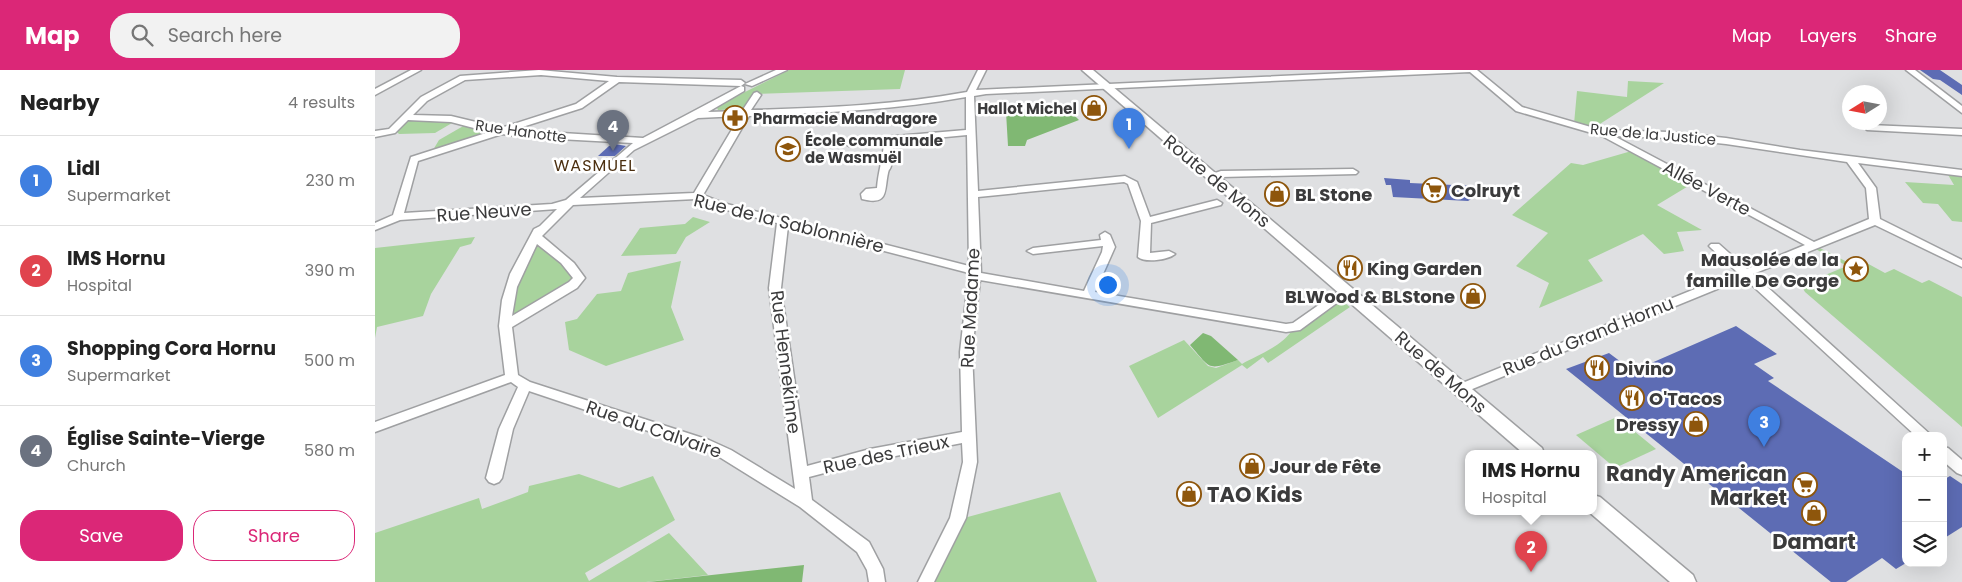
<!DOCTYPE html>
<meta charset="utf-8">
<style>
:root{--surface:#fff;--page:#f2f2f2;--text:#222;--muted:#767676;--line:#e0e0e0;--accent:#db2777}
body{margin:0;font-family:Poppins,sans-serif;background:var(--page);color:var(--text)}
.controls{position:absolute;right:15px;bottom:15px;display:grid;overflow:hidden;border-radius:10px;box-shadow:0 5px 20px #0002}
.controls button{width:45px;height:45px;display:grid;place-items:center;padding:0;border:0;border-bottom:1px solid var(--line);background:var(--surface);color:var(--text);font:25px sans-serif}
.compass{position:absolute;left:1467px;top:15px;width:45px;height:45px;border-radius:50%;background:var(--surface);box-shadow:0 5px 20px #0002;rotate:259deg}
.you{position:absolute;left:732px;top:214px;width:18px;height:18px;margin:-12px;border:4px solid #fff;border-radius:50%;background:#1a73e8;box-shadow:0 0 0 8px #1a73e833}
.badge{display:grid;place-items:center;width:32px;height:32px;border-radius:50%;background:var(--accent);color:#fff;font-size:16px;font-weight:700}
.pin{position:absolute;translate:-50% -41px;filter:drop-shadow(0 1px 2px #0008)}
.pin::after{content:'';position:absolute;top:26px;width:18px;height:15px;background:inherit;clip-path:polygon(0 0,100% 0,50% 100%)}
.popup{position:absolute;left:1090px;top:380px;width:132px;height:65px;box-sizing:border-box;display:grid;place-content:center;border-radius:10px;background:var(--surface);filter:drop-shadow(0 1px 4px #0005);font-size:16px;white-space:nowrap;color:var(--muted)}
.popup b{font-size:19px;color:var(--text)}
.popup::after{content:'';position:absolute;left:50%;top:100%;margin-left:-10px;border:10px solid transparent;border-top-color:var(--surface)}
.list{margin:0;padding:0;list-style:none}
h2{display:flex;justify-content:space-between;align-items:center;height:65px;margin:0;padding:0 20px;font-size:21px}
h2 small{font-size:16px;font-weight:400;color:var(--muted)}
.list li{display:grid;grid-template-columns:32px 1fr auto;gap:15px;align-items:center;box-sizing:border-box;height:90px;padding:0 20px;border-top:1px solid var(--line)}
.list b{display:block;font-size:19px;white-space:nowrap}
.list p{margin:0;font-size:16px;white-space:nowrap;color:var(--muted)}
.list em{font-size:16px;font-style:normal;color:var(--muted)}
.actions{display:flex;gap:10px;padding:15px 20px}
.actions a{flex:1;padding:11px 0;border:1px solid var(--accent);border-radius:20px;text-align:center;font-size:18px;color:var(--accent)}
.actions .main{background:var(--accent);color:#fff}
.icon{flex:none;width:28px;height:28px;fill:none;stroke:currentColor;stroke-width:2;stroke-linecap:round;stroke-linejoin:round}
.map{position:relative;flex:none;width:1587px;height:512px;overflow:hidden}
header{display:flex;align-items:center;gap:30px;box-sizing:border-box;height:70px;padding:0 25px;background:var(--accent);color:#fff}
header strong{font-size:24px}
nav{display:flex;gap:28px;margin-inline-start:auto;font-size:18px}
.search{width:350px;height:45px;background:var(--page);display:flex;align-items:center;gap:12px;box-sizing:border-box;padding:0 18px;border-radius:20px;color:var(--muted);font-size:19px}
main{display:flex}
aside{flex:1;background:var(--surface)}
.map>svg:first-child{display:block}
.green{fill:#a8d39d}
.forest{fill:#80b873}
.building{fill:#5d6cb4}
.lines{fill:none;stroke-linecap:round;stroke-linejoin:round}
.minor-casing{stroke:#9fa0a2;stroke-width:3}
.major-casing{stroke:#9fa0a2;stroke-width:3}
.minor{fill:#fff;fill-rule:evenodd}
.major{fill:#fff;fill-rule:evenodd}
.labels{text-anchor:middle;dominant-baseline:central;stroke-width:5;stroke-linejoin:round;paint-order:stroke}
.far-poi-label{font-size:15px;font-weight:bold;fill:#3b3b3c;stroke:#fff;text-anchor:start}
.far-street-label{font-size:15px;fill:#3b3b3c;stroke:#fff}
.far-quarter-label{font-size:16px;letter-spacing:1px;fill:#4b2f10;stroke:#fff}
.street-label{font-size:18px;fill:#3b3b3c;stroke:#fff}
.poi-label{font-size:18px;font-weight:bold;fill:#3b3b3c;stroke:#fff;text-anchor:start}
.near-poi-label{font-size:21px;font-weight:bold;fill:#3b3b3c;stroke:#fff;text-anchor:end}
</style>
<header>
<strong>Map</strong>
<div class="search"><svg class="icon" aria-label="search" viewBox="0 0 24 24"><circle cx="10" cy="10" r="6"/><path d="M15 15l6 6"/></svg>Search here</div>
<nav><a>Map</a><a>Layers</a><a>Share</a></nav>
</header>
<main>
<aside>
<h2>Nearby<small>4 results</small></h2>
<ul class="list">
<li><span class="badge" style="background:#3f7fe0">1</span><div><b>Lidl</b><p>Supermarket</p></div><em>230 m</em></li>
<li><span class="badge" style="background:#e0444e">2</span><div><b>IMS Hornu</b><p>Hospital</p></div><em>390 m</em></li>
<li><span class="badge" style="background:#3f7fe0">3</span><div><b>Shopping Cora Hornu</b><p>Supermarket</p></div><em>500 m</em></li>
<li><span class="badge" style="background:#6b7280">4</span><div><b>Église Sainte-Vierge</b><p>Church</p></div><em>580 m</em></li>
</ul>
<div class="actions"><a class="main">Save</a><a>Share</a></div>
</aside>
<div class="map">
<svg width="1587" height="512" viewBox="0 0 1587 512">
<rect width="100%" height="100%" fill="#dfe0e2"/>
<g class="green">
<polygon points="414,0 530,0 525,19 380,24 369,39 343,40 342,38 338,38"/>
<polygon points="1253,11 1289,13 1217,59 1199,54 1202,21 1252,27"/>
<polygon points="35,50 77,53 60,63 24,64 21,61"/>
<polygon points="90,55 116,62 58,80 64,70"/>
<polygon points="1260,80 1320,112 1282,135 1327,160 1302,162 1309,181 1289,184 1268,164 1213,190 1228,211 1164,238 1174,213 1141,196 1173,163 1137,145 1196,93 1208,95"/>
<polygon points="1572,103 1587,105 1587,152 1577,151 1563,134 1548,133 1530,112 1579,115"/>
<polygon points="318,147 335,152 311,167 301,184 246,186 265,158 310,154"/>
<polygon points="100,167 96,174 85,177 56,224 48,246 2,257 0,268 0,178"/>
<polygon points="164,174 188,192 197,207 196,211 134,249 140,217 160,175"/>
<polygon points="1439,175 1478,195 1488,191 1510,203 1519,199 1547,213 1554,210 1587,227 1587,357 1430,222 1426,215 1472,196 1435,176"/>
<polygon points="306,191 296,237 309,270 231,296 194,280 190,252 202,249 222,224 246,221 253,203"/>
<path d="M963 228 975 237 893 293 888 287 872 299 867 295 783 348 754 296 809 270 833 296 841 298 863 290 867 294C883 285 910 275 918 258Z"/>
<polygon points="1242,347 1281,379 1240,398 1201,365"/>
<polygon points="204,404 244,418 278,406 300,450 210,503 214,511 294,463 333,505 271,512 0,512 0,463 104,428 107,439 153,422 154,416"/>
<polygon points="685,422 722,512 557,512 589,448"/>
</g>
<g class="forest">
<polygon points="692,38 704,50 652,70 650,76 633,76 631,42"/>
<path d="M828 263 836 266 863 290C832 301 836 299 815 275Z"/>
<polygon points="429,495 427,512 271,512 273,512"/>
</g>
<g class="building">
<polygon points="1545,0 1565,0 1587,15 1587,25 1565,10 1558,9"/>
<polygon points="240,74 251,76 240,86 223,86 234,76"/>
<polygon points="1009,108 1035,110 1035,113 1101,116 1103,125 1093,131 1018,127 1016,115 1011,115"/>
<polygon points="1361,256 1402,284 1379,294 1399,308 1393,311 1531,404 1531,493 1521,499 1507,488 1471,512 1456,512 1191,299 1234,283 1258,301"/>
<polygon points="1575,406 1587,414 1587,457 1568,469 1568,410"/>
</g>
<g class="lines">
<defs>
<g id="minor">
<polygon points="36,0 46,0 0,25 0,19"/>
<path d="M164 0 242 7 366 10 370 13 366 16 244 12 207 38 138 60 268 68 366 16 369 17V21L333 42 367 41 379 23 382 22 386 25 376 40C449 38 520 35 592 22L603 0H611L601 20 1036 0H1102L1147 37 1226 60 1294 62 1351 68 1425 80 1587 100V106L1483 93 1501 118 1505 149 1587 190V197L1500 155 1378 204 1557 366H1541L1369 208 1090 322H1080L1078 319 1080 316 1362 202 1336 178 1334 176 1336 174H1344L1372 199 1430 175 1227 66 1141 41 1095 2 611 24 599 26 603 121 750 106 762 112 775 147 842 130 847 133 846 135 776 153 775 183 794 181 800 184C793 190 770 193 763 187L766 151 753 114 749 112 603 127 606 203 709 221 727 182 728 176 658 184 652 181 658 178 726 170 725 165 730 162 735 165 740 177 720 222 911 254 918 253 968 218H976L978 221 925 260 911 262 605 210 597 282 602 392 591 448 559 512H543L575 448 588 392 587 373 495 391 434 407 437 430 494 472 508 499 510 512H494L492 500 482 482 425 437 346 388 324 378 154 321 138 359 127 408 124 412 119 414 114 412 111 408 124 359 143 317 136 312 0 362V352L130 305 124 256 127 230 135 204 159 159 165 156 182 139 25 150 0 160V153L18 145 36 87 114 62 76 52 33 50 20 63 0 67V61L14 59 46 27 85 6ZM166 5 234 11 201 34 126 58 76 46 38 45 52 31 90 10ZM591 27V60L474 70 469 73 474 76 509 73C508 89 503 102 502 118L491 119 486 124 487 129C514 136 509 121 513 103 514 98 515 100 516 96 519 89 518 79 518 72L592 65 594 196 348 133 328 125 374 46C447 43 519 40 591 27ZM365 46 319 123 205 128 259 80 323 48ZM127 64 146 67 258 73 191 130 177 134 29 143 43 91ZM1239 66 1294 68 1351 74 1472 92 1491 118 1494 149 1439 172ZM321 129 340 137 402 153 394 218 420 419 356 380 334 370 155 312 143 305 137 257 202 218 210 208 199 193 167 166 198 135ZM413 156 594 203 585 282 587 362 495 379 432 396 406 218ZM162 174 186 193 198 208 194 212 137 246 142 217Z"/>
<polygon points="401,0 412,0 377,16 370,14"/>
<polygon points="1531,0 1540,0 1587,36 1587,43"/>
<polygon points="1495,55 1587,59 1587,65 1492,60 1490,58"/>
<polygon points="978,99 983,102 981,104 846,107 836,109 831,106 846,101"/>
<polygon points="1568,377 1573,378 1587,390 1587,405 1582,403 1568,391"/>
</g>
<g id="major">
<polygon points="707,0 718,0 1167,378 1169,383 1148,383"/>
<polygon points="1218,425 1225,427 1318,505 1321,512 1295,512 1213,441 1218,441"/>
</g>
</defs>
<use href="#minor" class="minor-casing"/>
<use href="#major" class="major-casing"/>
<use href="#minor" class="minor"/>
<use href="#major" class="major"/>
</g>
<defs>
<symbol id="shop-ring" viewBox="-11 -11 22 22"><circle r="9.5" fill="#fff" stroke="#8e560c" stroke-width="1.5"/><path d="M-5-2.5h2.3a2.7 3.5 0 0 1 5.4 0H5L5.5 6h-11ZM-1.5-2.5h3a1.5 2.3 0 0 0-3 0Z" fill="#8e560c"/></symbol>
<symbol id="pharmacy-ring" viewBox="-11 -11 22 22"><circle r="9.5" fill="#fff" stroke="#8e560c" stroke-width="1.5"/><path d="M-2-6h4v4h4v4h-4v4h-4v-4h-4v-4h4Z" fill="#8e560c"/></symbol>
<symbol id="school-ring" viewBox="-11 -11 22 22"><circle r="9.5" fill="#fff" stroke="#8e560c" stroke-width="1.5"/><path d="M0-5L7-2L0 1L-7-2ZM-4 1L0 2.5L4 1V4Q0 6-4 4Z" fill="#8e560c"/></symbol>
<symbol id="supermarket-ring" viewBox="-11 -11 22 22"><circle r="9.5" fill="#fff" stroke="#8e560c" stroke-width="1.5"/><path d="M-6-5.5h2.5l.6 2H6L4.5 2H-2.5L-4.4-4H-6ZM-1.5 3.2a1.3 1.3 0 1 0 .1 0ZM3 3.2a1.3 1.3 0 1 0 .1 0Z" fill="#8e560c"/></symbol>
<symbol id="restaurant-ring" viewBox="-11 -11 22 22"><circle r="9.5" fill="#fff" stroke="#8e560c" stroke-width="1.5"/><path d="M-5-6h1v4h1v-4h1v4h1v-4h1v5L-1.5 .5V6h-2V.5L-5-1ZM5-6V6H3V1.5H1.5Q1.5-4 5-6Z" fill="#8e560c"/></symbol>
<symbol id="sight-ring" viewBox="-11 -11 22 22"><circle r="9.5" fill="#fff" stroke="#8e560c" stroke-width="1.5"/><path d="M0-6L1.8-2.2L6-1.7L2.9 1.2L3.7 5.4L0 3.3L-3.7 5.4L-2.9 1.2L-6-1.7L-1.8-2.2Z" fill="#8e560c"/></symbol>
</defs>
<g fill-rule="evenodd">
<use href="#shop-ring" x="705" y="24" width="28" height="28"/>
<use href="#pharmacy-ring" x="346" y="34" width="28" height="28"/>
<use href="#school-ring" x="399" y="65" width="28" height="28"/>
<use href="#supermarket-ring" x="1045" y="106" width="28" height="28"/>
<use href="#shop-ring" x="888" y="110" width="28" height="28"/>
<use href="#restaurant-ring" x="961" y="184" width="28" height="28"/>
<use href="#sight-ring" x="1467" y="185" width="28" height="28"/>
<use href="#shop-ring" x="1084" y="212" width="28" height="28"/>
<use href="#restaurant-ring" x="1208" y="284" width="28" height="28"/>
<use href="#restaurant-ring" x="1243" y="314" width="28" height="28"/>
<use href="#shop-ring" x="1307" y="340" width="28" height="28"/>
<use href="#shop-ring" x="863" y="382" width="28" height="28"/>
<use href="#supermarket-ring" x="1416" y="401" width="28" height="28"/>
<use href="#shop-ring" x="800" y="410" width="28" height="28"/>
<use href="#shop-ring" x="1425" y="429" width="28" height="28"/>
</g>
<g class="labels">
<g class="far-poi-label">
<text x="702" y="38" text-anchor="end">Hallot Michel</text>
<text x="378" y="48">Pharmacie Mandragore</text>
<text x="430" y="70">École communale<tspan x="430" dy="17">de Wasmuël</tspan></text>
</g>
<g class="far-street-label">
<text transform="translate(146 61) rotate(8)">Rue Hanotte</text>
<text transform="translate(1278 64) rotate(5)">Rue de la Justice</text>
</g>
<g class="far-quarter-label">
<text x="220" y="95">WASMUEL</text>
</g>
<g class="street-label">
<text transform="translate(842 111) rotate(40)">Route de Mons</text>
<text transform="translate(1332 118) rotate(28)">Allée Verte</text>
<text transform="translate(109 142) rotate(-4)">Rue Neuve</text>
<text transform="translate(414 153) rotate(14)">Rue de la Sablonnière</text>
<text transform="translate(595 238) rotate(-87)">Rue Madame</text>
<text transform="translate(1213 266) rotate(-22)">Rue du Grand Hornu</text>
<text transform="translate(411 292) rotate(83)">Rue Hennekinne</text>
<text transform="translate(1066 302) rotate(41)">Rue de Mons</text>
<text transform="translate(279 359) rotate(19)">Rue du Calvaire</text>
<text transform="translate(511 384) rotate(-12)">Rue des Trieux</text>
</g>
<g class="poi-label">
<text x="1076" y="120">Colruyt</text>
<text x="920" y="124">BL Stone</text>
<text x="1464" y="189" text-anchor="end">Mausolée de la<tspan x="1464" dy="21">famille De Gorge</tspan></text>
<text x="992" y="198">King Garden</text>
<text x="1080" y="226" text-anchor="end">BLWood &amp; BLStone</text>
<text x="1240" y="298">Divino</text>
<text x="1274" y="328">O'Tacos</text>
<text x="1304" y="354" text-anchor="end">Dressy</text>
<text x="894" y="396">Jour de Fête</text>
</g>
<g class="near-poi-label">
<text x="1412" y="403">Randy American<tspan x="1412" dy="24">Market</tspan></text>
<text x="832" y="424" text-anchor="start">TAO Kids</text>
<text x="1439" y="471" text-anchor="middle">Damart</text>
</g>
</g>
</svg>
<div class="controls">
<button>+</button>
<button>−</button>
<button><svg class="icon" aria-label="layers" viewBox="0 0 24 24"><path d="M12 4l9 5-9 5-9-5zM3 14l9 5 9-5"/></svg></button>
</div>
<svg class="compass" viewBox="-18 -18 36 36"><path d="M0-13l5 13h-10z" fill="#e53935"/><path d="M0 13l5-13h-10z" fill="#767676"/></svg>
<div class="you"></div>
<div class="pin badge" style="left:754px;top:79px;background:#3f7fe0">1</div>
<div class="pin badge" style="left:1156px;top:502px;background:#e0444e">2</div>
<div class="popup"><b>IMS Hornu</b>Hospital</div>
<div class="pin badge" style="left:1389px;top:377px;background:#3f7fe0">3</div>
<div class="pin badge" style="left:238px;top:81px;background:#6b7280">4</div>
</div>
</main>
